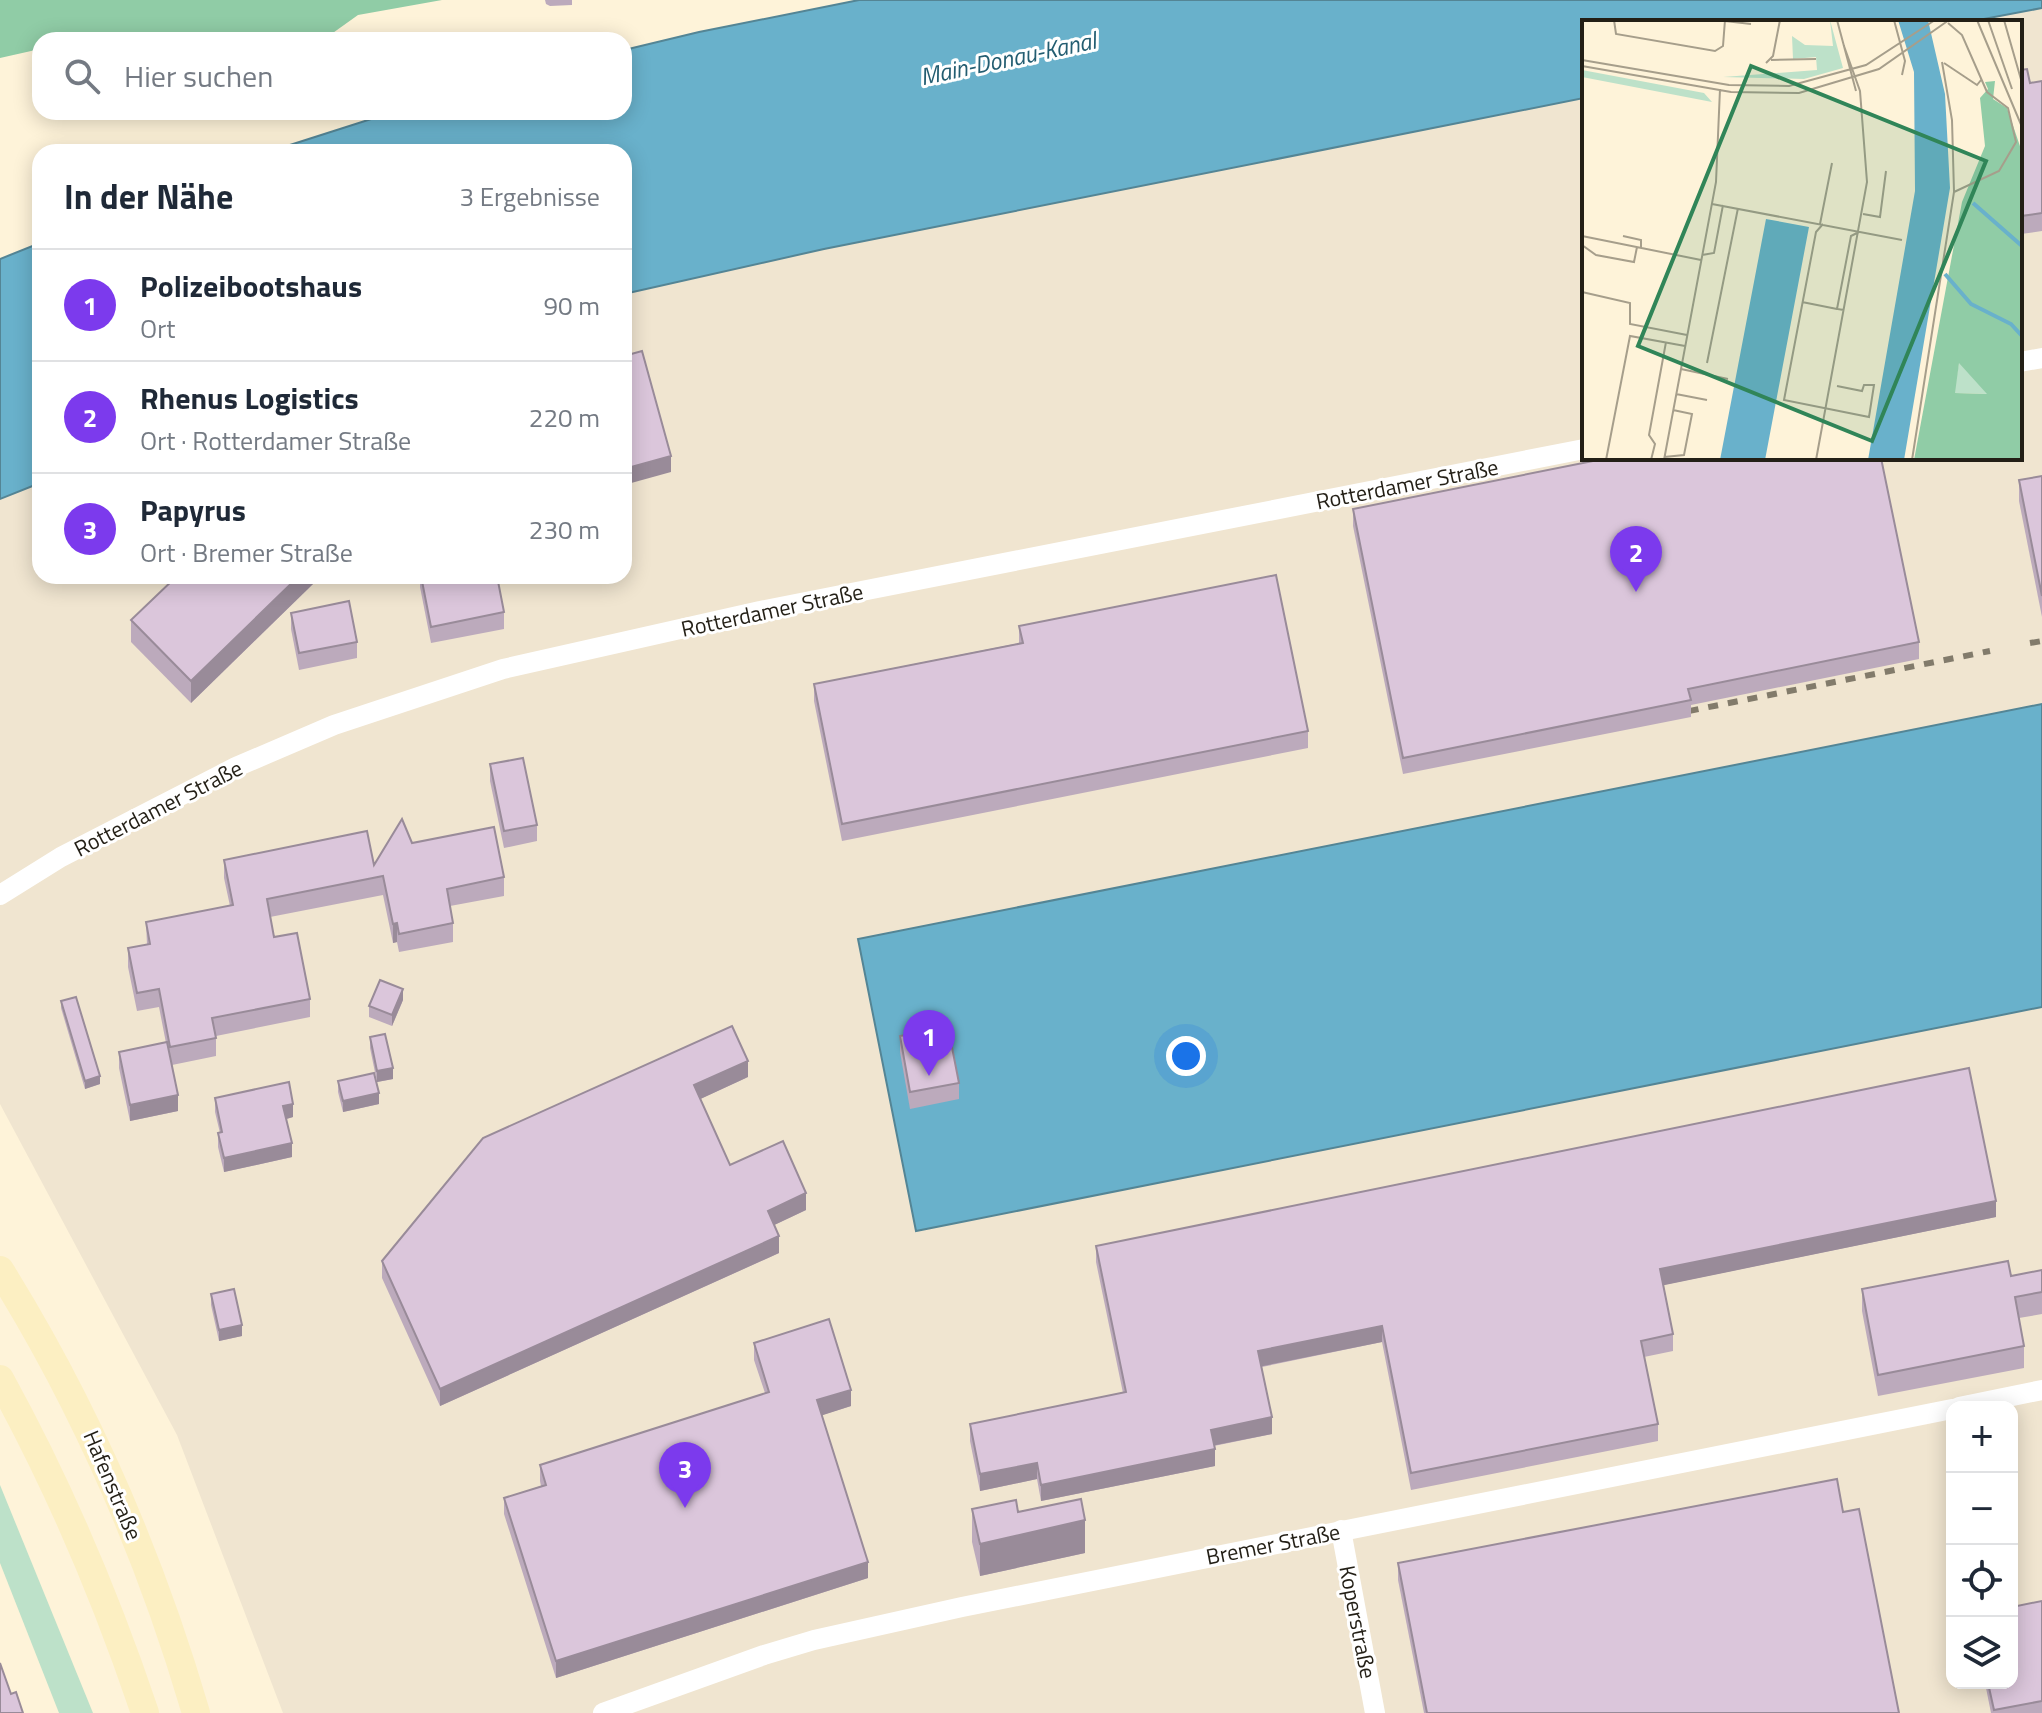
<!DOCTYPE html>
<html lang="de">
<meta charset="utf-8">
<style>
:root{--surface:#fff;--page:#f2f2f3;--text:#1f2937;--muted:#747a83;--line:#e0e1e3;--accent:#7c3aed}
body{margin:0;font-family:"Titillium Web",sans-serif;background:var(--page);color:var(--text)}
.controls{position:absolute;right:24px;bottom:24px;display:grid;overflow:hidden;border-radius:16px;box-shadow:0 4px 20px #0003}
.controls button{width:72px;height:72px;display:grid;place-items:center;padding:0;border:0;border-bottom:2px solid var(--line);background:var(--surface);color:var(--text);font:40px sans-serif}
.you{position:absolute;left:1186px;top:1056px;width:28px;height:28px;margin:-20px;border:6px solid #fff;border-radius:50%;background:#1a73e8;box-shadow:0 0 0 12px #1a73e833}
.badge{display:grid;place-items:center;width:52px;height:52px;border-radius:50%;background:var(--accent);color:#fff;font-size:26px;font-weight:700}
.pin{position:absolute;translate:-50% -66px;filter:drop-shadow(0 2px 4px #0008)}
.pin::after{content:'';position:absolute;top:42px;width:28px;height:24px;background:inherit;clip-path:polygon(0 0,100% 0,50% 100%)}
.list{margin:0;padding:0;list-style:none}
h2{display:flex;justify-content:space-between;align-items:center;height:104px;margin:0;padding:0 32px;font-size:34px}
h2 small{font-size:26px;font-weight:400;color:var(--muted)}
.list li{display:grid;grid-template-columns:52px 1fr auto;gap:24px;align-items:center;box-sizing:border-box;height:112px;padding:0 32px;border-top:2px solid var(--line)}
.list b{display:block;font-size:30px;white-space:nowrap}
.list p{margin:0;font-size:26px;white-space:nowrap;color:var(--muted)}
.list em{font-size:26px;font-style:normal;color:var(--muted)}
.icon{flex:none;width:44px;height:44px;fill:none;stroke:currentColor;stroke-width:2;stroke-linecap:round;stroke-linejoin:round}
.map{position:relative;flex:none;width:2042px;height:1713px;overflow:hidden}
.search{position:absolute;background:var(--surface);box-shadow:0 4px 20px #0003;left:32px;top:32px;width:600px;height:88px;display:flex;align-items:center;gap:20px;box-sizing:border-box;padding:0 28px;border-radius:24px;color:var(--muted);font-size:30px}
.panel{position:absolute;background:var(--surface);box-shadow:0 4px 20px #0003;left:32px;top:144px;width:600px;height:440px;border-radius:24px}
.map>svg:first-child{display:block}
.industrial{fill:#f0e5d0;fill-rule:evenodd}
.green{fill:#bde1c9}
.forest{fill:#90cca6}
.water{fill:#69b1cb;stroke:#548595;stroke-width:2}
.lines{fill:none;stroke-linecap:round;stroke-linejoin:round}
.street{stroke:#fff;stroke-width:20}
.secondary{stroke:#fcefc2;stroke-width:28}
.rail{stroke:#827b6b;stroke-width:6;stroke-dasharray:10 10;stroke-linecap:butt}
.wall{fill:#bcaabc}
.shaded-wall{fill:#998b99}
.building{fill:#dbc6db;stroke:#998b99;stroke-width:2}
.labels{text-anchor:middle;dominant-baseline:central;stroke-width:6;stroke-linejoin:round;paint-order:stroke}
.street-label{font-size:22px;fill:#231f16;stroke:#fff}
.water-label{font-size:24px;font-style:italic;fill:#235d71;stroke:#fff}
.inset-river{fill:none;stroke:#69b1cb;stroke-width:4}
.inset-road{fill:none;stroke:#a69e8b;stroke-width:2}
.view{fill:#308558;fill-opacity:0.15;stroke:#308558;stroke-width:4}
.inset-edge{fill:none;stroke:#231f16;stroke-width:4}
</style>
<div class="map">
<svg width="2042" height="1713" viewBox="0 0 2042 1713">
<rect width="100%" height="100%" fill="#fef3d9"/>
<path class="industrial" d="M2042 8V1713H283L177 1435 0 1104V499L40 483V576H624V294L824 249 1584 98V458H2020V22H1968ZM1952 1407H2012V1683H1952Z"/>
<polygon class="green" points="0,1485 93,1713 59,1713 0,1563"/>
<polygon class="forest" points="0,0 442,0 358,15 323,40 40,40 40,49 0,58"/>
<g class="water">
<polygon points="859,0 2042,0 2042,8 1968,22 1584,22 1584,98 824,249 624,294 624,152 268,152 393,112 624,112 624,50 699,32"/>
<polygon points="40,243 40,483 0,499 0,259"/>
<polygon points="2042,704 2042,1007 916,1231 858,939"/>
</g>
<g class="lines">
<g class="street">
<polyline points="2020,362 2042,358"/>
<polyline points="0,895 61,857 236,767 334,725 503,669 760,611 1584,449"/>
<polyline points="1959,1407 2042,1390"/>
<polyline points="1341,1530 1375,1713"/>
<polyline points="603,1713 764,1655 814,1640 962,1607 1952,1409"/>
</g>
<g class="secondary">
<path d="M0 1270C86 1408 150 1556 196 1713"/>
<path d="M0 1379C59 1486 106 1597 145 1713"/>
</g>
<g class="rail">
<polyline points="2030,643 2042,641"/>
<polyline points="1669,715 1990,651"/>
</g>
</g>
<g class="wall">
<polygon points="545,0 572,0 572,5 550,6 546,4"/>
<polygon points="2020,70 2030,83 2042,81 2042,231 2021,234"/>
<polygon points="2042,476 2042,617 2019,501 2019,480"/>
<polygon points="1353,509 1919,642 1919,659 1691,705 1691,717 1403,774 1353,526"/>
<polygon points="314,576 314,583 191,703 131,642 131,620"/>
<polygon points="420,576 497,576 504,612 504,629 431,643 420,587"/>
<polygon points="291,613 357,642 357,658 299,670 291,629"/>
<polygon points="1019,626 1308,731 1308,748 842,841 814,701 814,684 1019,643"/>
<polygon points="490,764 537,825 537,841 504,848 490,781"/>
<polygon points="412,843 504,877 504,896 450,906 453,923 453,942 399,952 397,942 393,943 383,895 270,917 274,937 310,999 310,1017 216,1036 216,1056 172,1065 178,1111 130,1121 119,1068 119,1052 166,1043 159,1007 137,1011 128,967 128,948 147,945 146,922 230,906 224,878 224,860 374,865"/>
<polygon points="403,1000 392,1026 369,1017 369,1006"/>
<polygon points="61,1001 100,1084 85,1089 61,1008"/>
<polygon points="900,1036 959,1083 959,1099 910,1109 900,1052"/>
<polygon points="370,1037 393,1079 377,1082 370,1048"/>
<polygon points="748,1077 700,1099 730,1165 806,1210 774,1225 779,1253 440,1406 382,1278 382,1261 483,1138"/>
<polygon points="338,1081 379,1104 343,1112 338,1092"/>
<polygon points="215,1098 293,1117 286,1119 292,1157 224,1172 218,1147 218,1133 220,1133 215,1112"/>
<polygon points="1996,1217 1663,1285 1673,1334 1673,1351 1644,1357 1658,1424 1658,1441 1411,1490 1382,1342 1262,1367 1272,1434 1214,1446 1215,1466 1041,1501 1037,1479 980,1491 970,1441 970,1424 1123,1393 1096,1262 1096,1246"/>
<polygon points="2042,1270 2042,1314 2019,1318 2024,1346 2024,1368 1878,1396 1862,1311 1862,1289 2011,1276"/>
<polygon points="211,1294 242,1336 219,1341 211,1305"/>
<polygon points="754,1343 851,1406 822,1415 868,1578 556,1678 504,1514 504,1498 541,1486 540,1481 540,1465 765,1393 754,1360"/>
<polygon points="972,1509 1018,1512 1085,1553 980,1576 972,1542"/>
<polygon points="1843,1512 1899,1713 1424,1713 1398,1580 1398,1563"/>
<polygon points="2042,1601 2042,1713 1991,1713 1985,1683 2012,1683"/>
</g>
<g class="shaded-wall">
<polygon points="671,456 671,472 624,485 624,469"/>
<polygon points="299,576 314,576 314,583 191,703 191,681"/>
<polygon points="397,923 397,942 393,943 393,924"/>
<polygon points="403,989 403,1000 392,1026 392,1015"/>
<polygon points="748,1061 748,1077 694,1102 694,1085"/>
<polygon points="393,1068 393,1079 377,1082 377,1071"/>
<polygon points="100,1076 100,1084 85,1089 85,1081"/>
<polygon points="379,1093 379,1104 343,1112 343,1101"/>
<polygon points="178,1095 178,1111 130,1121 130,1105"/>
<polygon points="293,1104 293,1117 283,1120 283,1106"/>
<polygon points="292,1143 292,1157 224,1172 224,1158"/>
<polygon points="806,1193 806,1210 768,1228 768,1211"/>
<polygon points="1996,1201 1996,1217 1660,1286 1660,1269"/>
<polygon points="779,1236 779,1253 440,1406 440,1389"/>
<polygon points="242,1325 242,1336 219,1341 219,1330"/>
<polygon points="1382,1326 1382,1342 1258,1367 1258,1351"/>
<polygon points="851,1390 851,1406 817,1417 817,1400"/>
<polygon points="1272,1417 1272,1434 1211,1446 1211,1430"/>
<polygon points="1215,1449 1215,1466 1041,1501 1041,1485"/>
<polygon points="1037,1463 1037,1479 980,1491 980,1474"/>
<polygon points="1085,1520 1085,1553 980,1576 980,1544"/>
<polygon points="868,1562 868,1578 556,1678 556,1661"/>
</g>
<g class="building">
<polygon points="2027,69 2030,83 2042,81 2042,213 2021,216 2020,70"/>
<polygon points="642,351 671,456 624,469 624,356"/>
<polygon points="1608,458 1881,458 1919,642 1688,689 1691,700 1403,758 1353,509"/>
<polygon points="2042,476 2042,596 2019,480"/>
<polygon points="1276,575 1308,731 842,824 814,684 1023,643 1019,626"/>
<polygon points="177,576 299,576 191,681 131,620"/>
<polygon points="421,576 497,576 504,612 431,627"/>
<polygon points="349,601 357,642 299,653 291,613"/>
<polygon points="523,758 537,825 504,831 490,764"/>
<polygon points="402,819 412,843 494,827 504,877 447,889 453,923 399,934 397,923 393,924 383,876 267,899 274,937 297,933 310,999 212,1018 216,1038 170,1047 159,989 137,993 128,948 150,944 146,922 233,905 224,860 367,831 374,865"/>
<polygon points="380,980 403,989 392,1015 369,1006"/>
<polygon points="76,997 100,1076 85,1081 61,1001"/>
<polygon points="732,1026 748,1061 694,1085 730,1165 783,1141 806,1193 768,1211 779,1236 440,1389 382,1261 483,1138"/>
<polygon points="948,1027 959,1083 910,1092 900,1036"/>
<polygon points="385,1034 393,1068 377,1071 370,1037"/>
<polygon points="167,1042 178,1095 130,1105 119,1052"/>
<polygon points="1969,1068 1996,1201 1660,1269 1673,1334 1641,1341 1658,1424 1411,1473 1382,1326 1258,1351 1272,1417 1211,1430 1215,1449 1041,1485 1037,1463 980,1474 970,1424 1126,1392 1096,1246"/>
<polygon points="374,1073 379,1093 343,1101 338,1081"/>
<polygon points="289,1082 293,1104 283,1106 292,1143 224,1158 218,1133 222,1132 215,1098"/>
<polygon points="2008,1261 2011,1276 2042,1270 2042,1292 2015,1297 2024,1346 1878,1375 1862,1289"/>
<polygon points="234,1289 242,1325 219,1330 211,1294"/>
<polygon points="829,1319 851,1390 817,1400 868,1562 556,1661 504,1498 546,1485 540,1465 769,1392 754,1343"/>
<polygon points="1837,1479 1843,1512 1859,1509 1899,1713 1427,1713 1398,1563"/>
<polygon points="1081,1499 1085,1520 980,1544 972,1509 1016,1500 1018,1512"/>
<polygon points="2042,1601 2042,1701 1994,1710 1988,1683 2012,1683 2012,1607"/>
<polygon points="0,1663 11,1694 16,1692 23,1713 0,1713"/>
</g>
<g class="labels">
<g class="street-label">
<text transform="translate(1407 484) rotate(-11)">Rotterdamer Straße</text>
<text transform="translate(772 610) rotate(-12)">Rotterdamer Straße</text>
<text transform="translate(158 808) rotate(-27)">Rotterdamer Straße</text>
<text transform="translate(113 1485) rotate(67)">Hafenstraße</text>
<text transform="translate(1273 1544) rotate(-11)">Bremer Straße</text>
<text transform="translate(1358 1622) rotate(79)">Koperstraße</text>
</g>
<g class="water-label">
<text transform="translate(1008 58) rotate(-12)">Main-Donau-Kanal</text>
</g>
</g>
<g transform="translate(1582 20)">
<rect width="440" height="440" fill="#fef3d9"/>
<path d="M248 0 261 48 222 59 141 57 235 50 234 37 211 39 210 16 223 25 251 26ZM0 50 122 73 130 82 0 57ZM377 342 406 374 372 373Z" fill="#bde1c9"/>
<path d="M413 61 411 79 425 88 440 132V440H332L380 182 403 126 398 78 406 69 403 62ZM377 343 405 374H404L373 373Z" fill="#90cca6" fill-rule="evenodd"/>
<path d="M316 0H346L363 74 368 168 322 440H286L333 171 332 52ZM184 199 227 207 183 440H138Z" fill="#69b1cb"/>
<path class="inset-river" d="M391 183 440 226M363 254 389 284 429 304 440 316"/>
<path class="inset-road" d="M32 0 34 14 133 31 141 26 143 0M255 0 274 71M312 0 323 41 320 55M395 0 440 107M406 0 430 69M422 0 440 63M143 1 169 4M366 3 380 15 405 72 426 88 434 122 417 151 372 172M0 40 147 65 207 66 284 45 353 0M189 40 234 39M184 43 191 36 198 0M362 43 395 65 399 60M0 46 149 72 217 73 297 49 367 0M130 184 320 220M281 194 298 197 304 151M238 204 250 143M241 204 234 212 202 380 287 397 292 365H282L280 371 255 366M0 216 119 240M41 216 59 220V228M0 225 14 235 52 242 55 227M120 235 132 233 141 185M0 272 48 283V304L105 315M220 282 255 289M262 290 255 289 269 216 277 212M125 343 156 188M99 349 146 359M94 374 125 380M82 437 102 435 110 394 91 390M24 440 48 316 103 326M69 440 73 424 67 415 84 322M82 440 134 162 138 69M234 440 285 162 278 71 262 26M330 440 372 172 370 100 360 42"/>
<path class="view" d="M169 46 404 141 290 421 56 326Z"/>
<rect width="440" height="440" class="inset-edge"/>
</g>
</svg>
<div class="controls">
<button>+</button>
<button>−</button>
<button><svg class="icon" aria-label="locate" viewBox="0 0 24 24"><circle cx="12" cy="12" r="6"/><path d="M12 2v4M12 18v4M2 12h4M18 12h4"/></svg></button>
<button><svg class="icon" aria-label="layers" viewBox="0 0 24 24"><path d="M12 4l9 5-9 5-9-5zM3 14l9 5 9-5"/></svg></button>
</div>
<div class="you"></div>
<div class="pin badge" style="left:929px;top:1076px">1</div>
<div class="pin badge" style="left:1636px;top:592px">2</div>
<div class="pin badge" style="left:685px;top:1508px">3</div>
<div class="search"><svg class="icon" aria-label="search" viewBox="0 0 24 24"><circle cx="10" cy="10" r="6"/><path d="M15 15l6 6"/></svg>Hier suchen</div>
<section class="panel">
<h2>In der Nähe<small>3 Ergebnisse</small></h2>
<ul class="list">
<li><span class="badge">1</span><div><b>Polizeibootshaus</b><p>Ort</p></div><em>90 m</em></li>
<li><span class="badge">2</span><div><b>Rhenus Logistics</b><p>Ort · Rotterdamer Straße</p></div><em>220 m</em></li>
<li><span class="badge">3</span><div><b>Papyrus</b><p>Ort · Bremer Straße</p></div><em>230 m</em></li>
</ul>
</section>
</div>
